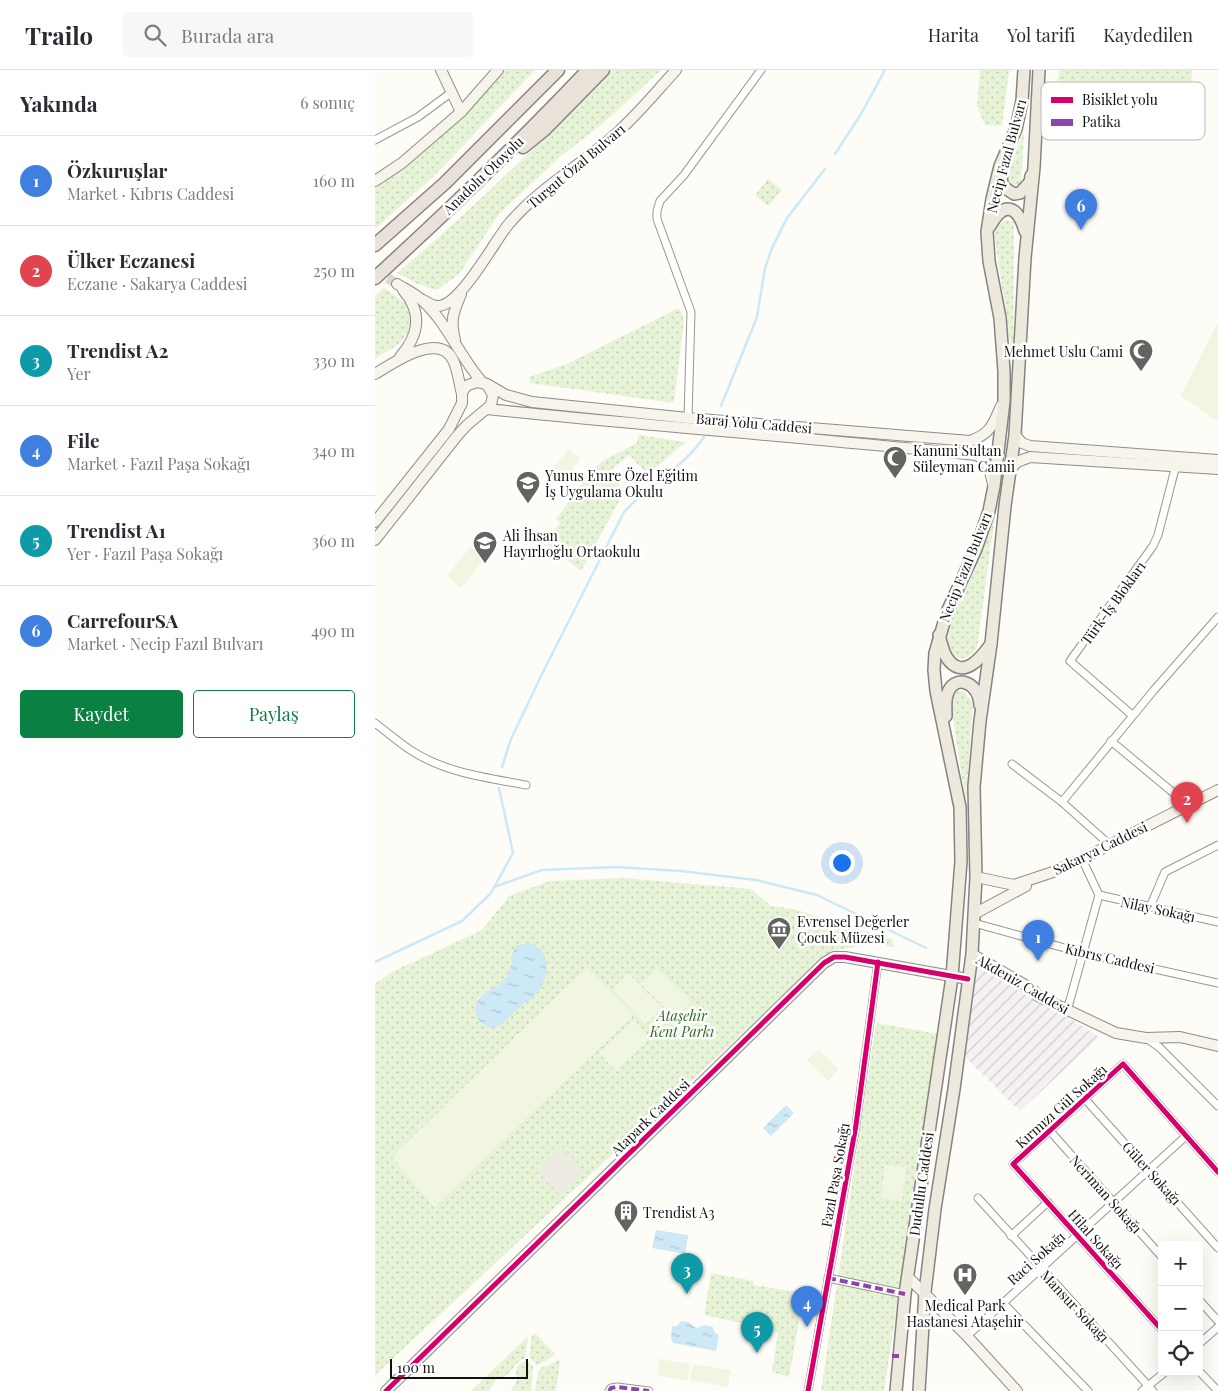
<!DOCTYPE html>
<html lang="tr">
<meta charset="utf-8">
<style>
:root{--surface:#fff;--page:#f7f7f7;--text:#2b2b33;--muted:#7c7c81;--line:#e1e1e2;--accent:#0b8043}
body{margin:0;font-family:"Playfair Display",serif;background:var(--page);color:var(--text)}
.controls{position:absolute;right:15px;bottom:15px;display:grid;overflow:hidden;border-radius:5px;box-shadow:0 5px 20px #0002}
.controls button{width:45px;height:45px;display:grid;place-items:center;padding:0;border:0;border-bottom:1px solid var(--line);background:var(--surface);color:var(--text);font:25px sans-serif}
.scale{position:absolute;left:15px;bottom:12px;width:138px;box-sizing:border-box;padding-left:5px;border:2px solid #111;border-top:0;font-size:14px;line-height:18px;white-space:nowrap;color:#111;-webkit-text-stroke:4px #fff;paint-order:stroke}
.you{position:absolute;left:466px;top:792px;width:18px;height:18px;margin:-12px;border:4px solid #fff;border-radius:50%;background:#1a73e8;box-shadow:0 0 0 8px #1a73e833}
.badge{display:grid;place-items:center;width:32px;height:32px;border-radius:50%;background:var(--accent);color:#fff;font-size:16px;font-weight:700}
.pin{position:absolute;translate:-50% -41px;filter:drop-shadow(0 1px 2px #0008)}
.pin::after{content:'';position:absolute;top:26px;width:18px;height:15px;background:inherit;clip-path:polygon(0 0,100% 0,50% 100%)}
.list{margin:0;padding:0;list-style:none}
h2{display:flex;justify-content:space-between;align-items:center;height:65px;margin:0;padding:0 20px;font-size:21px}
h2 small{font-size:16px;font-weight:400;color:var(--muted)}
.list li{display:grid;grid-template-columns:32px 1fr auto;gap:15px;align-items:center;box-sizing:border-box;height:90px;padding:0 20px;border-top:1px solid var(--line)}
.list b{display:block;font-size:19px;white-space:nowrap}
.list p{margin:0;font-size:16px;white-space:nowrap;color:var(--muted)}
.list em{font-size:16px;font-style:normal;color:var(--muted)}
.actions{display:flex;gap:10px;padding:15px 20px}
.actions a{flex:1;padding:11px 0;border:1px solid var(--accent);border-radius:5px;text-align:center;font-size:18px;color:var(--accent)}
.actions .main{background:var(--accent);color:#fff}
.icon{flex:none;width:28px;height:28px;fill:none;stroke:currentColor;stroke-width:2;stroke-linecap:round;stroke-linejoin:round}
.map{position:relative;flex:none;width:843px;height:1321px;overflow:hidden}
header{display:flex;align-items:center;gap:30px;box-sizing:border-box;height:70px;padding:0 25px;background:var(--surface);border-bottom:1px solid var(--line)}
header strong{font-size:24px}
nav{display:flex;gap:28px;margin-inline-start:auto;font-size:18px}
.search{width:350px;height:45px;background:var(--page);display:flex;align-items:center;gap:12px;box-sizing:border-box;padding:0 18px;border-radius:5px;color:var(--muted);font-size:19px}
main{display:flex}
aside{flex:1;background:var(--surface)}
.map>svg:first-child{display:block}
.industrial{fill:url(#industrial-furrows)}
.grass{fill:url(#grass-dots)}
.pitch{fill:#f0f6e1}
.plaza{fill:#edebe2}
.water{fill:url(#water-ripples)}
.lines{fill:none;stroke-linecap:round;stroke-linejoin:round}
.stream{stroke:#cde8f7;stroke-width:2.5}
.secondary-tunnel{stroke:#dad9d4;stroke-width:10;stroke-dasharray:10 5;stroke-linecap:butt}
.street-casing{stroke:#979795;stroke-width:9}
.secondary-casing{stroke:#8e8d8b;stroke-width:12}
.primary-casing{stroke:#858482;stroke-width:14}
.highway-casing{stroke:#858482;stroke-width:15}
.street{stroke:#fffffe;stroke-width:7}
.secondary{stroke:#f6f4eb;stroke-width:10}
.primary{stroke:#ede9dc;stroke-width:11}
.highway{stroke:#eae1d8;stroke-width:12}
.quiet{stroke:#8e44ad;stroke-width:4;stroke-dasharray:8 4;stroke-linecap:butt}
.cycleway-casing{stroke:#fff;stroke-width:8}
.cycleway{stroke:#d6006c;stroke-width:5}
.labels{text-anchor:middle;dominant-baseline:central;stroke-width:5;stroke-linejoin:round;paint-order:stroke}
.street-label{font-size:14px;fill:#111;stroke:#fff}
.poi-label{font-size:14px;fill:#111;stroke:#fff;text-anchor:start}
.park-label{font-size:14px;font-style:italic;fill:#2f6b1f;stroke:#fff}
.key{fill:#fff;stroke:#b8b8b8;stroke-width:1}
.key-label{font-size:14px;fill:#111}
</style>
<header>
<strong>Trailo</strong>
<div class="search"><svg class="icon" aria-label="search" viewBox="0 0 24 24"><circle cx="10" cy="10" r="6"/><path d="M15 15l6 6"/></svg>Burada ara</div>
<nav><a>Harita</a><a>Yol tarifi</a><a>Kaydedilen</a></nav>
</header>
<main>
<aside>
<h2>Yakında<small>6 sonuç</small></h2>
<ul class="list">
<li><span class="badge" style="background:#3f7fe0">1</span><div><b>Özkuruşlar</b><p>Market · Kıbrıs Caddesi</p></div><em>160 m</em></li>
<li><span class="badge" style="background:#e0444e">2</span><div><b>Ülker Eczanesi</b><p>Eczane · Sakarya Caddesi</p></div><em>250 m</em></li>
<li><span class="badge" style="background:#0f9aa8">3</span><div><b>Trendist A2</b><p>Yer</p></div><em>330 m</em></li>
<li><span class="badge" style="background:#3f7fe0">4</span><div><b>File</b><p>Market · Fazıl Paşa Sokağı</p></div><em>340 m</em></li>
<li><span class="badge" style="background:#0f9aa8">5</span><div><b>Trendist A1</b><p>Yer · Fazıl Paşa Sokağı</p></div><em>360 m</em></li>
<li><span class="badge" style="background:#3f7fe0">6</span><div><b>CarrefourSA</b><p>Market · Necip Fazıl Bulvarı</p></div><em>490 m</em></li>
</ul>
<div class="actions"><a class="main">Kaydet</a><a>Paylaş</a></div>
</aside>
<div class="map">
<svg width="843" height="1321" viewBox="0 0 843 1321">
<defs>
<pattern id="industrial-furrows" width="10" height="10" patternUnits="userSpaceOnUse" patternTransform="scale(1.25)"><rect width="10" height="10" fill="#f5f0f3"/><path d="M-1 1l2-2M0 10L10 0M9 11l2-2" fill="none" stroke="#d1cdcf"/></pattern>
<pattern id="grass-dots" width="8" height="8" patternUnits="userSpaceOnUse" patternTransform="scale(1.25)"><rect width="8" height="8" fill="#e7f3d7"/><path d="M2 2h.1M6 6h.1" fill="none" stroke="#c5cfb8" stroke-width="1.8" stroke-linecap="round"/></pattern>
<pattern id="water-ripples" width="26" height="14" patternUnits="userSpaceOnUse" patternTransform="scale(1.25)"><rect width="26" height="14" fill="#cde8f7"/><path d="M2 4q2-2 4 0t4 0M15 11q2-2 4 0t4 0" fill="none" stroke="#afc6d3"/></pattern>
</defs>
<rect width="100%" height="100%" fill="#fdfcf7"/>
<polygon class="industrial" points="600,893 686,943 724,967 645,1041 590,987"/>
<g class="grass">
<polygon points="130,0 160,0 60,105 0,159 0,117 62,70"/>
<path d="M238 0H286L226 55 186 86 124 144 84 204 62 220 43 214 22 203C98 140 168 69 238 0Z"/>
<polygon points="605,0 634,0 627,56 610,55 602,36"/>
<polygon points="684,0 817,0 816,17 755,47 742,69 673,62 678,23 681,23"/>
<polygon points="649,62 646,114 634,115 632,113 631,107"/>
<polygon points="393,109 407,120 393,136 380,125"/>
<polygon points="631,150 639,152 638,293 619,162 624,153"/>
<polygon points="9,218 34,236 39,255 24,274 0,289 0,226"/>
<polygon points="304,238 309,250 299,333 155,313 154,307 192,294"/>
<polygon points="264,365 311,372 273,404 254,385 234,402 249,422 206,501 170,472 185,453 181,449 218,399 228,391 262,373"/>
<path d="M621 438 602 578C589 600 567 582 572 563 576 545 591 522 598 503 606 482 613 460 621 438Z"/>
<polygon points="581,621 588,621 598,632 591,733 576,636 577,627"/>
<polygon points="249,808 376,819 396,836 418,839 517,869 519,877 496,874 456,881 0,1305 0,914 17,902 107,860 134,826 175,811"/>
<polygon points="501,953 563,964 509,1321 446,1321"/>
<polygon points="336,1203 379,1211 378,1215 429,1223 414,1307 397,1302 403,1262 366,1257 367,1253 329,1245"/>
<polygon points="160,1263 180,1284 173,1290 162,1295 154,1287 157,1266"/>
<path d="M153 1266 150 1288C138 1294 140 1297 132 1305 128 1308 125 1307 121 1310L114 1321H96Z"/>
<polygon points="185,1290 181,1321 160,1321 164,1299"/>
<path d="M150 1291 153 1292 158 1296 156 1321H136L142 1311C140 1302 140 1295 150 1291Z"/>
</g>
<g class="pitch">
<polygon points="843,252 843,352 806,326"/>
<polygon points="193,379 206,388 188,411 175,402"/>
<polygon points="95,477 110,488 86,518 72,506"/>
<polygon points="212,897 259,945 59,1137 17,1087"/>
<polygon points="282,898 316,932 300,948 266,914"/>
<polygon points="253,903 288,938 271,954 237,919"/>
<polygon points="259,950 276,968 241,1001 224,983"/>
<polygon points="443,979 464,999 453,1011 432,990"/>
<polygon points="510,1095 531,1097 527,1131 506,1128"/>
<polygon points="285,1289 315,1294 312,1311 282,1305"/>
<polygon points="318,1294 356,1300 353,1317 315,1310"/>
</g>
<polygon class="plaza" points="186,1076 209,1100 184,1124 161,1100"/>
<g class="water">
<path d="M153 873C160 873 167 880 170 887 172 892 172 897 171 902 167 925 155 928 139 942 134 947 129 954 121 957 109 961 96 945 102 933 109 919 126 918 133 905 138 896 135 885 141 876Z"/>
<polygon points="411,1035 419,1043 396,1066 388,1058"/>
<polygon points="281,1160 313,1165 310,1184 277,1178"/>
<polygon points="306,1251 313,1252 321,1258 331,1255 338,1257 339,1262 344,1265 341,1281 298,1273 296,1269 297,1256 302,1256"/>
</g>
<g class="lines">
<g class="stream">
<polyline points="460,84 486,44 510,0"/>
<polyline points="346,336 382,247 390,198 397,178 412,148 450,99"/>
<path d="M127 697 136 669 167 604 249 442C273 415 308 398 329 367"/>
<polyline points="119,817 167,800 241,797 306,801 381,810 442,825 551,878"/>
<polyline points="0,892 87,851 116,823 138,783 124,718"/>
</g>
<polyline class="secondary-tunnel" points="0,200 22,214"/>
<defs>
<g id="street">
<polyline points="0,70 43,47 77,22"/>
<polyline points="313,348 316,242 282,149 282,141 285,131 309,105 386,0"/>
<polyline points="757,645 695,591 778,476 783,465 801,395"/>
<path d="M0 653C12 662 24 673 37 681 71 703 113 708 151 715"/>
<polyline points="736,671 813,735"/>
<polyline points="637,694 687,732 735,775"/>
<polyline points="687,732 779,620 843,547"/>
<polyline points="724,825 843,852"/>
<polyline points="775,837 790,802 843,775"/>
<polyline points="599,853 708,883 843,913"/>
<polyline points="692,941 724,825 707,789"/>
<polyline points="771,968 784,977 843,1036"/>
<polyline points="710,1029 843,1178"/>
<polyline points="675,1061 787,1187"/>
<polyline points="603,1128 778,1321"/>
<polyline points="636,1166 673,1132"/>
<polyline points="453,1208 530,1224"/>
<polyline points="824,1230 843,1251"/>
<polyline points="628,1233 713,1321"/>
<polyline points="787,1260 638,1094 748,994 843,1102"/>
<polyline points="592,1266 811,1066"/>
<polyline points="824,1274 843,1257"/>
<polyline points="824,1301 843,1321"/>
<polyline points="234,1321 236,1318 242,1317 274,1321"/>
<polyline points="433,1321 481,1055 503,892"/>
<polyline points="767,1321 790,1302"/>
</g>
<g id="secondary">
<polyline points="66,0 86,42"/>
<polyline points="0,111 27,93 86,42 123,0"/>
<path d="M22 214C30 219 41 224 48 231 72 253 85 287 107 312"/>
<path d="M48 230C52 232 57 236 62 236 84 238 119 172 133 155 162 120 201 98 235 69 259 49 279 24 301 0"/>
<path d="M80 270C75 251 78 243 86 224"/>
<path d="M25 287C44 265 48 243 28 220"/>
<path d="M0 304C18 293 64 261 78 290 83 300 84 313 87 324"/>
<path d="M112 339C275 356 439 368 601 385 614 391 615 402 618 414"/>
<polyline points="640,365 647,373 655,376 843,390"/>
<path d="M636 400C641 390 646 391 655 387L843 399"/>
<path d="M0 452 74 359 87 333V324L89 319 93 315 102 312 112 314 131 325 157 332 313 348 595 371C615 364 618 355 626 336"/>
<polyline points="0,470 82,366 92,355 116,335 118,325 112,315"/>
<polyline points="601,807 639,815 678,802 707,789 843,720"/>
<polyline points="599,844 651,816"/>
<polyline points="597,884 657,919 663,926 741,963 771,968 805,967 843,976"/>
<polyline points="533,1207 592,1266 642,1321"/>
<polyline points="11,1321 449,893 459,887 470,887 593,909"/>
</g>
<g id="primary">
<polyline points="626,103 627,116 639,124 645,123 655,112 656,106"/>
<path d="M615 156C629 130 643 136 650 161"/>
<path d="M564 565C566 572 568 582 572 588 588 611 606 588 616 574"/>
<path d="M571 646C571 640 570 631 572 625 578 603 604 611 605 635"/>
<polyline points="521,1321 530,1224 577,907 586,791 585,737 561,621 559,600 560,583 572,542 601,479 614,441 619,416 629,331 629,301 625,248 614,191 612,162 617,129 625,96 641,59 647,31 649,0"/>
<polyline points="544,1321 550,1222 560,1139 579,1019 597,884 601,807 599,717 605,651 616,574 630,436 640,365 650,188 659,97 664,0"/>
</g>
<g id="highway">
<polyline points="148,77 169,60 228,0"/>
<polyline points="0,175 70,113 183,0"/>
<path d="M0 208C73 141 145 72 213 0"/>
</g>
</defs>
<use href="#street" class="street-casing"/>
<use href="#secondary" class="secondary-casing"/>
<use href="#primary" class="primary-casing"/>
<use href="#highway" class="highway-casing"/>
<use href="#street" class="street"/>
<use href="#secondary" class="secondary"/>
<use href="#primary" class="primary"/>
<use href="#highway" class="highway"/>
<g class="quiet">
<polyline points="453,1208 530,1224"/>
<polyline points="517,1286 524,1286"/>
<polyline points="234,1321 236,1318 242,1317 274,1321"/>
</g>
<defs>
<g id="cycleway">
<polyline points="787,1260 638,1094 748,994 843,1102"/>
<polyline points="11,1321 449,893 459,887 470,887 593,909"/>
<polyline points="433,1321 481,1055 503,892"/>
</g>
</defs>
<use href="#cycleway" class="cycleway-casing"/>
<use href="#cycleway" class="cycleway"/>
</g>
<defs>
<symbol id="mosque-pin" viewBox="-11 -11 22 30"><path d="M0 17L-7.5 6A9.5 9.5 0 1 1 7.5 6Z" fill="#646362" stroke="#fff"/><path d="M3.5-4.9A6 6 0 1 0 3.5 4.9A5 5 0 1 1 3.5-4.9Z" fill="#fff"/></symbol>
<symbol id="school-pin" viewBox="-11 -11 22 30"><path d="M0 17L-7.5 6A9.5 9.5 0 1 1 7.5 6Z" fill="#646362" stroke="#fff"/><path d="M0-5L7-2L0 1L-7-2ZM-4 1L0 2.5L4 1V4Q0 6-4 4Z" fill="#fff"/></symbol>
<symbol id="museum-pin" viewBox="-11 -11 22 30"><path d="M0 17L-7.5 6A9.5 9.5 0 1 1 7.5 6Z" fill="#646362" stroke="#fff"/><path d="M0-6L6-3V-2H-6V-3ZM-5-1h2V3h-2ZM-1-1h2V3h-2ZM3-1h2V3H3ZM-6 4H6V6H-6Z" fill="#fff"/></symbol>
<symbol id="building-pin" viewBox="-11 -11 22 30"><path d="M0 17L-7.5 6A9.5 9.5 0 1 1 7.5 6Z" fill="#646362" stroke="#fff"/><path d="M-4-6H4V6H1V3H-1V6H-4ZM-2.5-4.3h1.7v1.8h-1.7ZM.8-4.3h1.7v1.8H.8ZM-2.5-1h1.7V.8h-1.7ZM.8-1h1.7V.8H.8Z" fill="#fff"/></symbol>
<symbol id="hospital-pin" viewBox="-11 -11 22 30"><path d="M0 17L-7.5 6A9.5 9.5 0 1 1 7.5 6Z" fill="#646362" stroke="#fff"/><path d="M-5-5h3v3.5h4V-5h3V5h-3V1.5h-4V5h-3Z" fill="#fff"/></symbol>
</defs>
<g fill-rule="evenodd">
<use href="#mosque-pin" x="752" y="267" width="28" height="38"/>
<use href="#mosque-pin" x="506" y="374" width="28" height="38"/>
<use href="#school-pin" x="139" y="399" width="28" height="38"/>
<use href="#school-pin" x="96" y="459" width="28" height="38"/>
<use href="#museum-pin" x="390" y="845" width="28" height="38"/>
<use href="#building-pin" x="237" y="1128" width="28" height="38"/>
<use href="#hospital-pin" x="576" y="1191" width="28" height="38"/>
</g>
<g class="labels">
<g class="street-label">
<text transform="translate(631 86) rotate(-75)">Necip Fazıl Bulvarı</text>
<text transform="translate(201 96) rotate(-40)">Turgut Özal Bulvarı</text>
<text transform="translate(108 105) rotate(-44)">Anadolu Otoyolu</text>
<text transform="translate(379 353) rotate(5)">Baraj Yolu Caddesi</text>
<text transform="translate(590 497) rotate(-68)">Necip Fazıl Bulvarı</text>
<text transform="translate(738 533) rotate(-54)">Türk-İş Blokları</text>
<text transform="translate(725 778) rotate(-26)">Sakarya Caddesi</text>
<text transform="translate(783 839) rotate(12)">Nilay Sokağı</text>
<text transform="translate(735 888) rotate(13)">Kıbrıs Caddesi</text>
<text transform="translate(648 914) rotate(30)">Akdeniz Caddesi</text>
<text transform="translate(686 1036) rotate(-42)">Kırmızı Gül Sokağı</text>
<text transform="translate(275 1047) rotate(-44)">Atapark Caddesi</text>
<text transform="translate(777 1103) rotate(48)">Güler Sokağı</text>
<text transform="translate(460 1105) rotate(-80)">Fazıl Paşa Sokağı</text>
<text transform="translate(546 1114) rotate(-82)">Dudullu Caddesi</text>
<text transform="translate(731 1124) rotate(48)">Neriman Sokağı</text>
<text transform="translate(721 1169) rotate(48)">Hilal Sokağı</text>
<text transform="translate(661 1188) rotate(-42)">Raci Sokağı</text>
<text transform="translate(700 1236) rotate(47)">Mansur Sokağı</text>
</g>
<g class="poi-label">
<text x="748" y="281" text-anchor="end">Mehmet Uslu Cami</text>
<text x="538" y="380">Kanuni Sultan<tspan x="538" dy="16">Süleyman Camii</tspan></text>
<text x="170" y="405">Yunus Emre Özel Eğitim<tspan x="170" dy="16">İş Uygulama Okulu</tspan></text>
<text x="128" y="465">Ali İhsan<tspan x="128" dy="16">Hayırlıoğlu Ortaokulu</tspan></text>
<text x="422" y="851">Evrensel Değerler<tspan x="422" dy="16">Çocuk Müzesi</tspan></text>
<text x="268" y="1142">Trendist A3</text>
<text x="590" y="1235" text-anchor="middle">Medical Park<tspan x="590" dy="16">Hastanesi Ataşehir</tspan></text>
</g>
<g class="park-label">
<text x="307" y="945">Ataşehir<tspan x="307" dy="16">Kent Parkı</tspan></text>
</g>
</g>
<rect x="666" y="12" width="164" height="58" rx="8" class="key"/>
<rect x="676" y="27" width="22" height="6" fill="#d6006c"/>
<rect x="676" y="49" width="22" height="7" fill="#8e44ad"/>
<g class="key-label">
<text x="707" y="35">Bisiklet yolu</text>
<text x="707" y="57">Patika</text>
</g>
</svg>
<div class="controls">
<button>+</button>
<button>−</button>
<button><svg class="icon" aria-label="locate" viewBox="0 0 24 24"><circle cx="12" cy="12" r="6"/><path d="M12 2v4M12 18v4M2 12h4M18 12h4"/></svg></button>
</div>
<div class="scale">100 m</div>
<div class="you"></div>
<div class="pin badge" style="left:663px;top:891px;background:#3f7fe0">1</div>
<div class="pin badge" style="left:812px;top:753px;background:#e0444e">2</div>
<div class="pin badge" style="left:312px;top:1224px;background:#0f9aa8">3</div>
<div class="pin badge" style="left:432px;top:1257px;background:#3f7fe0">4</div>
<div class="pin badge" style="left:382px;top:1283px;background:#0f9aa8">5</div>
<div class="pin badge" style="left:706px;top:160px;background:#3f7fe0">6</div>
</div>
</main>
